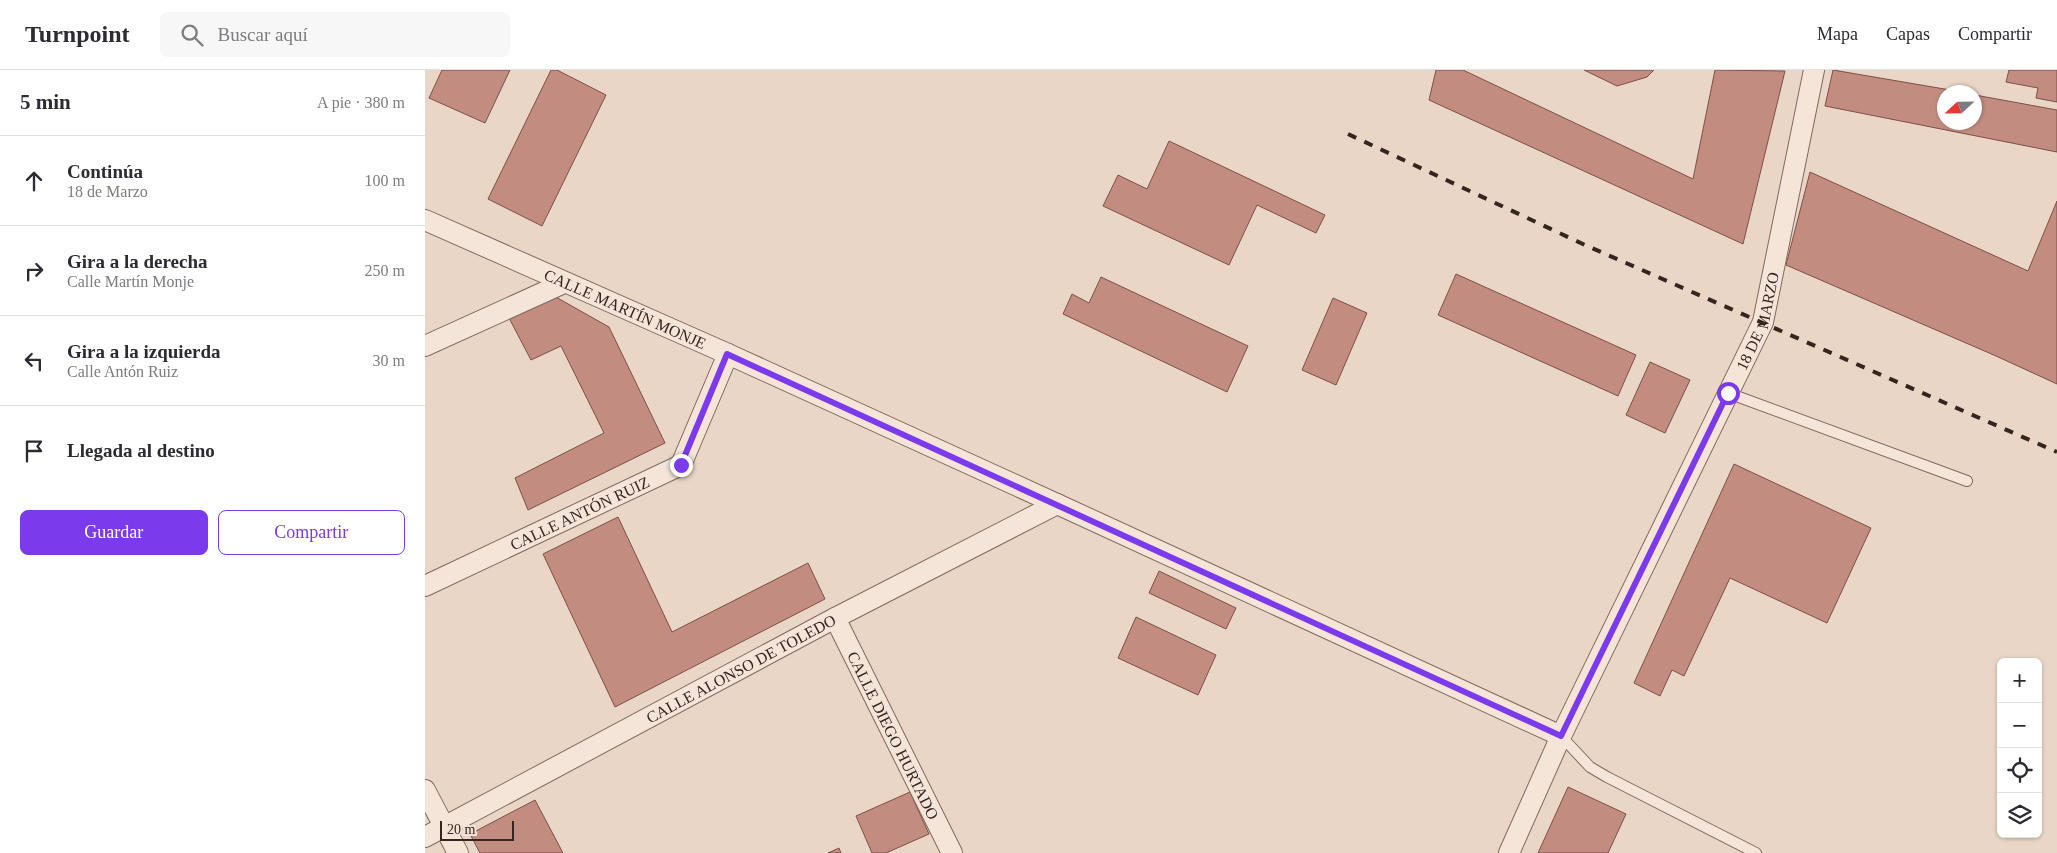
<!DOCTYPE html>
<html lang="es">
<meta charset="utf-8">
<style>
:root{--surface:#fff;--page:#f7f7f7;--text:#2b2b33;--muted:#7c7c81;--line:#e1e1e2;--accent:#7c3aed}
body{margin:0;font-family:Georgia,serif;background:var(--page);color:var(--text)}
.controls{position:absolute;right:15px;bottom:15px;display:grid;overflow:hidden;border-radius:8px;box-shadow:0 1px 4px #0004}
.controls button{width:45px;height:45px;display:grid;place-items:center;padding:0;border:0;border-bottom:1px solid var(--line);background:var(--surface);color:var(--text);font:25px sans-serif}
.compass{position:absolute;left:1512px;top:15px;width:45px;height:45px;border-radius:50%;background:var(--surface);box-shadow:0 1px 4px #0004;rotate:248deg}
.scale{position:absolute;left:15px;bottom:12px;width:74px;box-sizing:border-box;padding-left:5px;border:2px solid #342520;border-top:0;font-size:14px;line-height:18px;white-space:nowrap;color:#342520;-webkit-text-stroke:4px #f1e2d5;paint-order:stroke}
.stop{position:absolute;width:15px;height:15px;margin:-11px;border:4px solid #7c3aed;border-radius:50%;background:#fff}
.stop.end{background:#7c3aed;border-color:#fff;box-shadow:0 1px 5px #0008}
.list{margin:0;padding:0;list-style:none}
h2{display:flex;justify-content:space-between;align-items:center;height:65px;margin:0;padding:0 20px;font-size:21px}
h2 small{font-size:16px;font-weight:400;color:var(--muted)}
.list li{display:grid;grid-template-columns:32px 1fr auto;gap:15px;align-items:center;box-sizing:border-box;height:90px;padding:0 20px;border-top:1px solid var(--line)}
.list b{display:block;font-size:19px;white-space:nowrap}
.list p{margin:0;font-size:16px;white-space:nowrap;color:var(--muted)}
.list em{font-size:16px;font-style:normal;color:var(--muted)}
.actions{display:flex;gap:10px;padding:15px 20px}
.actions a{flex:1;padding:11px 0;border:1px solid var(--accent);border-radius:8px;text-align:center;font-size:18px;color:var(--accent)}
.actions .main{background:var(--accent);color:#fff}
.icon{flex:none;width:28px;height:28px;fill:none;stroke:currentColor;stroke-width:2;stroke-linecap:round;stroke-linejoin:round}
.map{position:relative;flex:none;width:1632px;height:783px;overflow:hidden}
header{display:flex;align-items:center;gap:30px;box-sizing:border-box;height:70px;padding:0 25px;background:var(--surface);border-bottom:1px solid var(--line)}
header strong{font-size:24px}
nav{display:flex;gap:28px;margin-inline-start:auto;font-size:18px}
.search{width:350px;height:45px;background:var(--page);display:flex;align-items:center;gap:12px;box-sizing:border-box;padding:0 18px;border-radius:8px;color:var(--muted);font-size:19px}
main{display:flex}
aside{flex:1;background:var(--surface)}
.map>svg:first-child{display:block}
.building{fill:#c28c81;stroke:#7e4f47}
.lines{fill:none;stroke-linecap:round;stroke-linejoin:round}
.lane-casing{stroke:#82685e;stroke-width:12}
.street-casing{stroke:#82685e;stroke-width:22}
.lane{stroke:#f5e5d9;stroke-width:10}
.street{stroke:#f5e5d9;stroke-width:20}
.rail{stroke:#342520;stroke-width:4;stroke-dasharray:9 9;stroke-linecap:butt}
.route{stroke:#7c3aed;stroke-width:6}
.labels{text-anchor:middle;dominant-baseline:central;stroke-width:4.5;stroke-linejoin:round;paint-order:stroke}
.street-label{font-size:16px;fill:#342520;stroke:#f1e2d5}
</style>
<header>
<strong>Turnpoint</strong>
<div class="search"><svg class="icon" aria-label="search" viewBox="0 0 24 24"><circle cx="10" cy="10" r="6"/><path d="M15 15l6 6"/></svg>Buscar aquí</div>
<nav><a>Mapa</a><a>Capas</a><a>Compartir</a></nav>
</header>
<main>
<aside>
<h2>5 min<small>A pie · 380 m</small></h2>
<ul class="list">
<li><svg class="icon" aria-label="ahead" viewBox="0 0 24 24"><path d="M12 20V5M6 11l6-6 6 6"/></svg><div><b>Continúa</b><p>18 de Marzo</p></div><em>100 m</em></li>
<li><svg class="icon" aria-label="right" viewBox="0 0 24 24"><path d="M7 20v-9h11M14 6l5 5-5 5"/></svg><div><b>Gira a la derecha</b><p>Calle Martín Monje</p></div><em>250 m</em></li>
<li><svg class="icon" aria-label="left" viewBox="0 0 24 24"><path d="M17 20v-9H6M10 6l-5 5 5 5"/></svg><div><b>Gira a la izquierda</b><p>Calle Antón Ruiz</p></div><em>30 m</em></li>
<li><svg class="icon" aria-label="arrive" viewBox="0 0 24 24"><path d="M6 21V4h12l-3 4 3 4H6"/></svg><div><b>Llegada al destino</b></div></li>
</ul>
<div class="actions"><a class="main">Guardar</a><a>Compartir</a></div>
</aside>
<div class="map">
<svg width="1632" height="783" viewBox="0 0 1632 783">
<rect width="100%" height="100%" fill="#e9d6c6"/>
<g class="building">
<polygon points="17,0 85,0 60,53 4,28"/>
<polygon points="126,0 132,0 181,25 117,156 63,129"/>
<polygon points="1011,0 1038,0 1268,109 1290,0 1360,1 1318,174 1004,30"/>
<polygon points="1159,0 1229,0 1222,7 1192,16"/>
<polygon points="1408,0 1537,22 1520,22 1520,52 1550,52 1550,25 1632,40 1632,82 1400,36"/>
<polygon points="1584,0 1632,0 1632,32 1611,28 1613,18 1581,12"/>
<polygon points="744,71 900,145 891,163 832,135 804,195 678,136 693,105 722,119"/>
<polygon points="1385,102 1603,201 1632,131 1632,314 1571,286 1361,195"/>
<polygon points="1031,204 1211,285 1193,326 1013,245"/>
<polygon points="676,207 823,276 802,322 638,244 647,224 664,233"/>
<polygon points="129,226 184,257 240,373 103,440 90,408 179,363 136,276 106,290 84,248"/>
<polygon points="908,228 942,243 911,315 877,300"/>
<polygon points="1225,292 1265,310 1240,363 1201,345"/>
<polygon points="1309,394 1446,458 1402,553 1305,508 1259,606 1247,600 1235,626 1209,613"/>
<polygon points="193,447 247,562 383,493 400,529 190,637 118,484"/>
<polygon points="734,501 811,538 801,559 724,523"/>
<polygon points="711,547 791,585 773,625 693,588"/>
<polygon points="1143,717 1201,744 1183,783 1113,783"/>
<polygon points="485,722 504,764 461,783 447,783 431,746"/>
<polygon points="110,730 138,783 55,783 45,764"/>
<polygon points="414,778 416,783 403,783"/>
</g>
<g class="lines">
<defs>
<g id="lane">
<polyline points="1303,323 1542,411"/>
<polyline points="1136,666 1165,697 1182,707 1331,783"/>
</g>
<g id="street">
<path id="s1" d="M0 150 303 284 632 434 1136 666"/>
<polyline points="0,276 139,213"/>
<path id="s2" d="M0 516 256 395 303 284"/>
<path id="s3" d="M410 548 527 783"/>
<polyline points="0,720 33,783"/>
<path id="s4" d="M0 767 410 548 632 434"/>
<path id="s5" d="M1084 783 1136 666 1338 252 1389 0"/>
</g>
</defs>
<use href="#lane" class="lane-casing"/>
<use href="#street" class="street-casing"/>
<use href="#lane" class="lane"/>
<use href="#street" class="street"/>
<polyline class="rail" points="923,64 1160,175 1632,382"/>
</g>
<g class="lines">
<polyline class="route" points="256,395 302,284 1136,666 1303,323"/>
</g>
<g class="labels">
<g class="street-label">
<text stroke="none"><textPath href="#s1" startOffset="219">CALLE MARTÍN MONJE</textPath></text>
<text stroke="none"><textPath href="#s5" startOffset="588">18 DE MARZO</textPath></text>
<text stroke="none"><textPath href="#s2" startOffset="171">CALLE ANTÓN RUIZ</textPath></text>
<text stroke="none"><textPath href="#s4" startOffset="358">CALLE ALONSO DE TOLEDO</textPath></text>
<text stroke="none"><textPath href="#s3" startOffset="131">CALLE DIEGO HURTADO</textPath></text>
</g>
</g>
</svg>
<div class="controls">
<button>+</button>
<button>−</button>
<button><svg class="icon" aria-label="locate" viewBox="0 0 24 24"><circle cx="12" cy="12" r="6"/><path d="M12 2v4M12 18v4M2 12h4M18 12h4"/></svg></button>
<button><svg class="icon" aria-label="layers" viewBox="0 0 24 24"><path d="M12 4l9 5-9 5-9-5zM3 14l9 5 9-5"/></svg></button>
</div>
<svg class="compass" viewBox="-18 -18 36 36"><path d="M0-13l5 13h-10z" fill="#e53935"/><path d="M0 13l5-13h-10z" fill="#7c7c81"/></svg>
<div class="scale">20 m</div>
<div class="stop" style="left:1303px;top:323px"></div>
<div class="stop end" style="left:256px;top:395px"></div>
</div>
</main>
